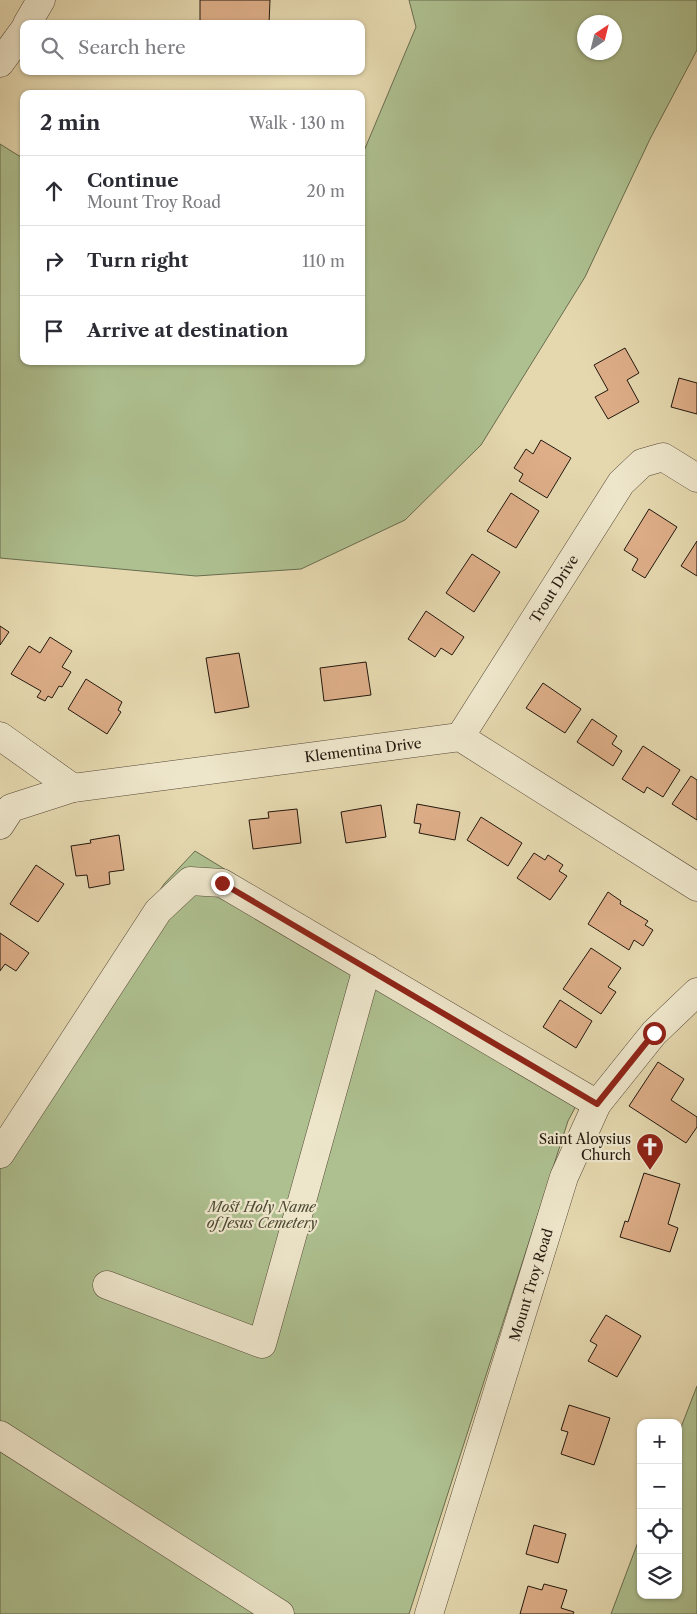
<!DOCTYPE html>
<meta charset="utf-8">
<style>
:root{--surface:#fff;--page:#f2f2f3;--text:#2b2b33;--muted:#7c7c81;--line:#e1e1e2}
body{margin:0;font-family:"Libre Caslon Text",serif;background:var(--page);color:var(--text)}
.controls{position:absolute;right:15px;bottom:15px;display:grid;overflow:hidden;border-radius:10px;box-shadow:0 1px 4px #0004}
.controls button{width:45px;height:45px;display:grid;place-items:center;padding:0;border:0;border-bottom:1px solid var(--line);background:var(--surface);color:var(--text);font:25px sans-serif}
.compass{position:absolute;left:577px;top:15px;width:45px;height:45px;border-radius:50%;background:var(--surface);box-shadow:0 1px 4px #0004;rotate:35deg}
.stop{position:absolute;width:15px;height:15px;margin:-11px;border:4px solid #8f2418;border-radius:50%;background:#fff}
.stop.end{background:#8f2418;border-color:#fff;box-shadow:0 1px 5px #0008}
.list{margin:0;padding:0;list-style:none}
h2{display:flex;justify-content:space-between;align-items:center;height:65px;margin:0;padding:0 20px;font-size:21px}
h2 small{font-size:16px;font-weight:400;color:var(--muted)}
.list li{display:grid;grid-template-columns:32px 1fr auto;gap:15px;align-items:center;box-sizing:border-box;height:70px;padding:0 20px;border-top:1px solid var(--line)}
.list b{display:block;font-size:19px;white-space:nowrap}
.list p{margin:0;font-size:16px;white-space:nowrap;color:var(--muted)}
.list em{font-size:16px;font-style:normal;color:var(--muted)}
.icon{flex:none;width:28px;height:28px;fill:none;stroke:currentColor;stroke-width:2;stroke-linecap:round;stroke-linejoin:round}
.map{position:relative;flex:none;width:697px;height:1614px;overflow:hidden}
.search{position:absolute;background:var(--surface);box-shadow:0 1px 4px #0004;left:20px;top:20px;width:345px;height:55px;display:flex;align-items:center;gap:12px;box-sizing:border-box;padding:0 18px;border-radius:10px;color:var(--muted);font-size:19px}
.panel{position:absolute;background:var(--surface);box-shadow:0 1px 4px #0004;left:20px;top:90px;width:345px;height:275px;border-radius:10px}
.map>svg:first-child{display:block}
.green{fill:#aec090;stroke:#686c4e;fill-rule:evenodd}
.building{fill:#ddae88;stroke:#23180d}
.lines{fill:none;stroke-linecap:round;stroke-linejoin:round}
.minor-casing{stroke:#544836;stroke-width:29}
.minor{stroke:#eee6cb;stroke-width:28}
.route{stroke:#8f2418;stroke-width:6}
.labels{text-anchor:middle;dominant-baseline:central;stroke-width:4.5;stroke-linejoin:round;paint-order:stroke}
.street-label{font-size:14px;fill:#23180d;stroke:#eee6cb}
.poi-label{font-size:14px;fill:#23180d;stroke:#eee6cb;text-anchor:end}
.park-label{font-size:14px;font-style:italic;fill:#4d4a34;stroke:#eee6cb}
</style>
<div class="map">
<svg width="697" height="1614" viewBox="0 0 697 1614">
<rect width="100%" height="100%" fill="#e5d8af"/>
<filter id="stains"><feTurbulence type="fractalNoise" baseFrequency=".004" numOctaves="4"/><feColorMatrix values="0 0 0 0 .2 0 0 0 0 .09 0 0 0 0 .02 0 0 0 .5 -.17"/></filter>
<radialGradient id="worn" r=".72"><stop offset=".6" stop-color="#630" stop-opacity="0"/><stop offset="1" stop-color="#630" stop-opacity=".3"/></radialGradient>
<g class="green">
<path d="M409 0H697V50L650 139 585 277 481 445 405 520 301 569 196 576 0 558V144L24 159V361H361V158L416 27ZM614 22V52H584V22Z"/>
<polygon points="195,851 585,1089 568,1121 409,1614 0,1614 0,1136 164,884"/>
<polygon points="697,1386 697,1614 611,1614 641,1534 641,1595 678,1595 678,1435"/>
</g>
<g class="building">
<polygon points="200,0 270,0 269,24 200,24"/>
<polygon points="625,348 639,373 627,380 639,402 608,419 595,397 608,390 594,365"/>
<polygon points="679,378 697,383 697,414 671,407"/>
<polygon points="541,440 571,458 547,498 519,481 523,474 514,468 526,449 533,454"/>
<polygon points="511,493 539,511 516,548 487,531"/>
<polygon points="649,509 677,527 645,578 632,570 638,559 624,550"/>
<polygon points="697,541 697,576 681,566"/>
<polygon points="472,554 500,572 474,612 446,593"/>
<polygon points="426,611 464,637 452,655 441,648 435,657 408,639"/>
<polygon points="0,626 9,632 0,645"/>
<polygon points="50,637 72,651 62,667 71,672 62,687 59,686 52,698 48,696 45,701 37,697 41,691 11,674 29,646 40,653"/>
<polygon points="239,653 249,707 215,713 206,658"/>
<polygon points="366,662 371,695 324,701 320,668"/>
<polygon points="86,679 122,702 118,710 121,712 107,734 68,709"/>
<polygon points="543,683 581,709 565,733 526,708"/>
<polygon points="592,719 617,736 612,744 622,751 613,766 577,742"/>
<polygon points="643,746 680,770 663,797 647,787 644,793 622,779"/>
<polygon points="691,776 697,780 697,820 672,804"/>
<polygon points="417,804 460,812 455,840 419,833 421,824 414,823"/>
<polygon points="381,805 386,837 346,843 341,812"/>
<polygon points="297,809 301,843 253,849 249,820 269,818 268,812"/>
<polygon points="481,817 522,843 508,866 467,840"/>
<polygon points="119,835 124,870 109,872 110,884 89,888 87,875 76,876 71,846 91,843 90,840"/>
<polygon points="534,853 545,860 548,855 563,865 559,871 567,876 550,900 517,878"/>
<polygon points="36,865 64,884 38,922 10,904"/>
<polygon points="608,892 621,901 620,904 648,921 645,925 653,930 643,946 634,940 629,950 588,924"/>
<polygon points="0,933 29,953 16,971 5,964 0,971"/>
<polygon points="591,948 621,968 608,987 616,992 601,1014 563,989"/>
<polygon points="560,1000 592,1021 576,1048 543,1027"/>
<polygon points="658,1062 684,1079 671,1100 697,1117 697,1127 686,1143 629,1106"/>
<polygon points="644,1173 680,1184 668,1224 678,1228 670,1252 620,1237 625,1221 628,1222"/>
<polygon points="606,1315 641,1336 617,1377 588,1361 597,1345 590,1341"/>
<polygon points="569,1405 610,1418 594,1465 561,1454 568,1432 561,1430"/>
<polygon points="534,1525 566,1534 558,1563 526,1554"/>
<polygon points="544,1584 567,1590 561,1608 574,1612 573,1614 520,1614 528,1586 542,1590"/>
</g>
<g class="lines">
<defs>
<g id="minor">
<polyline points="27,24 41,0"/>
<polyline points="0,63 24,30"/>
<polyline points="0,736 73,788"/>
<polyline points="460,737 621,483 642,463 663,457 697,478"/>
<polyline points="0,825 11,808 73,788 460,737 697,887"/>
<polyline points="0,1154 158,911 190,881 222,883 597,1104"/>
<polyline points="107,1285 262,1344 367,968"/>
<polyline points="0,1435 280,1614"/>
<polyline points="429,1614 564,1177 597,1104 654,1033 697,992"/>
</g>
</defs>
<use href="#minor" class="minor-casing"/>
<use href="#minor" class="minor"/>
</g>
<g class="lines">
<polyline class="route" points="222,883 597,1104 654,1033"/>
</g>
<defs>
<symbol id="church-pin" viewBox="-11 -11 22 30"><path d="M0 17L-7.5 6A9.5 9.5 0 1 1 7.5 6Z" fill="#8f2418" stroke="#eee6cb"/><path d="M-1.2-6h2.4v3.5h3.3v2.4h-3.3V6h-2.4V-.1h-3.3v-2.4h3.3Z" fill="#fff"/></symbol>
</defs>
<g fill-rule="evenodd">
<use href="#church-pin" x="634" y="1131" width="32" height="43"/>
</g>
<g class="labels">
<g class="street-label">
<text transform="translate(554 589) rotate(-58)">Trout Drive</text>
<text transform="translate(363 750) rotate(-7)">Klementina Drive</text>
<text transform="translate(531 1285) rotate(-73)">Mount Troy Road</text>
</g>
<g class="poi-label">
<text x="631" y="1139">Saint Aloysius<tspan x="631" dy="16">Church</tspan></text>
</g>
<g class="park-label">
<text x="262" y="1207">Most Holy Name<tspan x="262" dy="16">of Jesus Cemetery</tspan></text>
</g>
</g>
<rect width="100%" height="100%" filter="url(#stains)"/>
<rect width="100%" height="100%" fill="url(#worn)"/>
</svg>
<div class="controls">
<button>+</button>
<button>−</button>
<button><svg class="icon" aria-label="locate" viewBox="0 0 24 24"><circle cx="12" cy="12" r="6"/><path d="M12 2v4M12 18v4M2 12h4M18 12h4"/></svg></button>
<button><svg class="icon" aria-label="layers" viewBox="0 0 24 24"><path d="M12 4l9 5-9 5-9-5zM3 14l9 5 9-5"/></svg></button>
</div>
<svg class="compass" viewBox="-18 -18 36 36"><path d="M0-13l5 13h-10z" fill="#e53935"/><path d="M0 13l5-13h-10z" fill="#7c7c81"/></svg>
<div class="stop" style="left:654px;top:1033px"></div>
<div class="stop end" style="left:222px;top:883px"></div>
<div class="search"><svg class="icon" aria-label="search" viewBox="0 0 24 24"><circle cx="10" cy="10" r="6"/><path d="M15 15l6 6"/></svg>Search here</div>
<section class="panel">
<h2>2 min<small>Walk · 130 m</small></h2>
<ul class="list">
<li><svg class="icon" aria-label="ahead" viewBox="0 0 24 24"><path d="M12 20V5M6 11l6-6 6 6"/></svg><div><b>Continue</b><p>Mount Troy Road</p></div><em>20 m</em></li>
<li><svg class="icon" aria-label="right" viewBox="0 0 24 24"><path d="M7 20v-9h11M14 6l5 5-5 5"/></svg><div><b>Turn right</b></div><em>110 m</em></li>
<li><svg class="icon" aria-label="arrive" viewBox="0 0 24 24"><path d="M6 21V4h12l-3 4 3 4H6"/></svg><div><b>Arrive at destination</b></div></li>
</ul>
</section>
</div>
